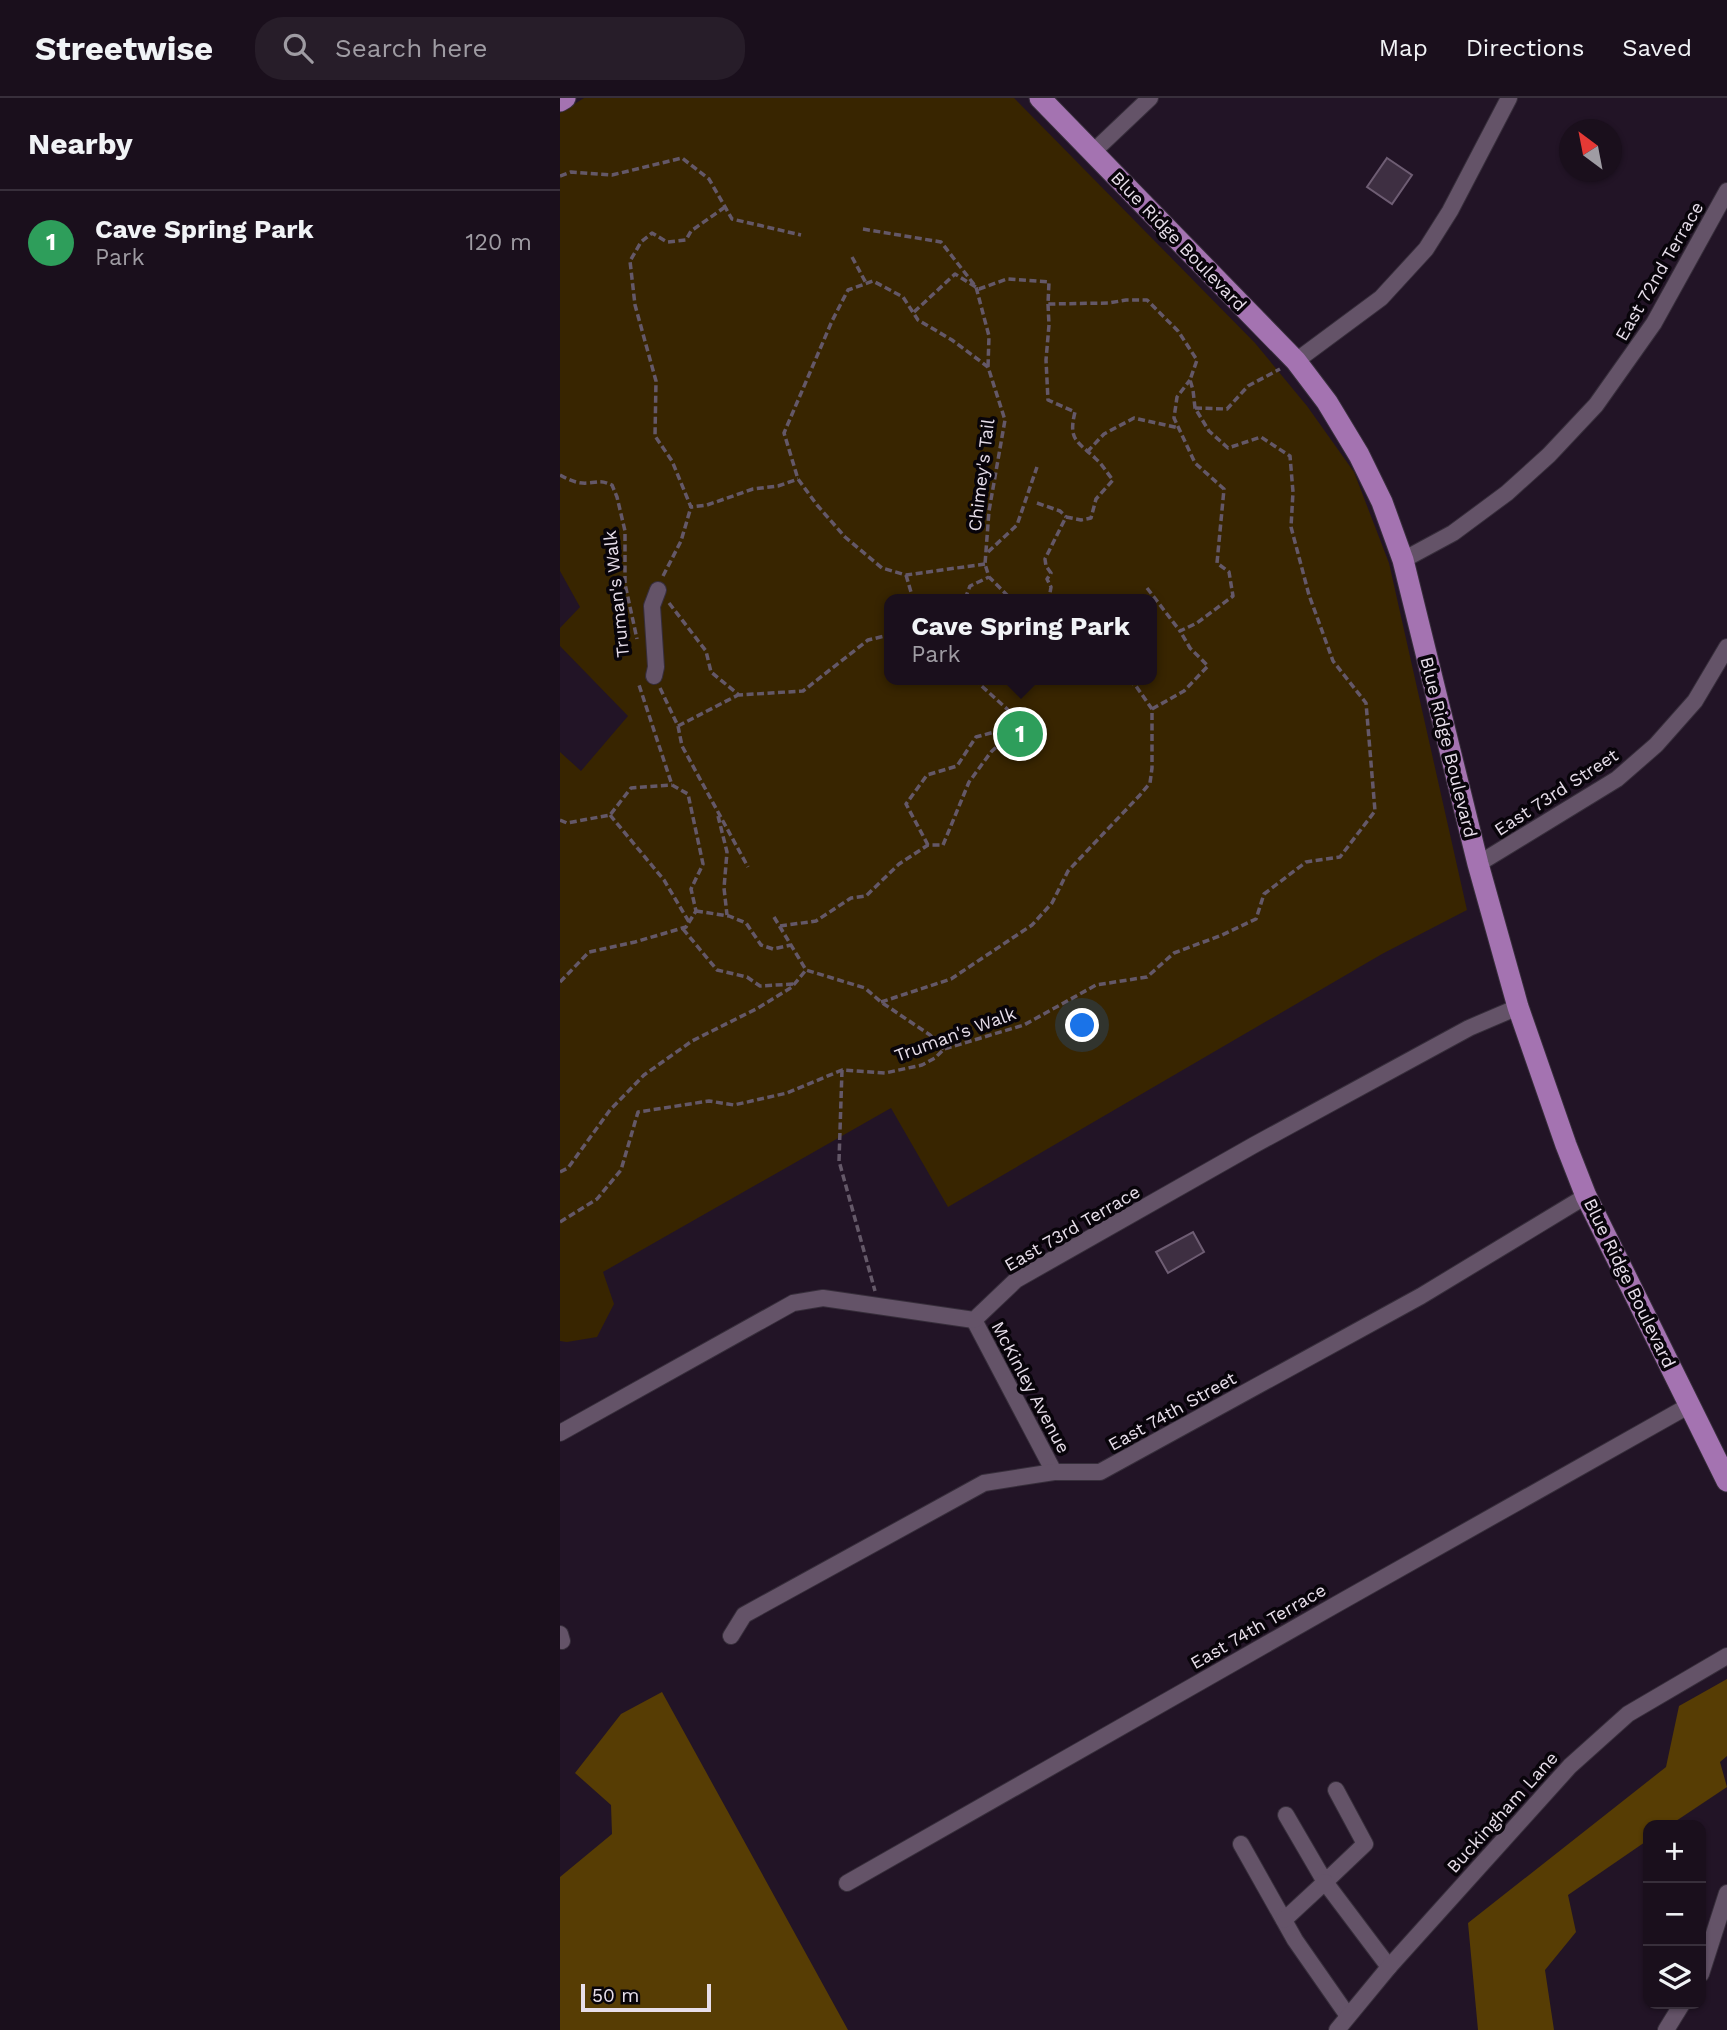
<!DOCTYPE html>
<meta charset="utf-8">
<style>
:root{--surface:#1a0f1c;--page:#271d29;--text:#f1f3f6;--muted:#9f9ca3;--line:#382f3b;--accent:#e7ac37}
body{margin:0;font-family:"Work Sans",sans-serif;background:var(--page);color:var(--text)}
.controls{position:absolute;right:21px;bottom:21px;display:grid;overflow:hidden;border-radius:14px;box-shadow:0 2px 5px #0004}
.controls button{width:63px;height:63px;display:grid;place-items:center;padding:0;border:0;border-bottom:2px solid var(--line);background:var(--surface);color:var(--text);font:35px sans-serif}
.compass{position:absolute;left:999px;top:21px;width:63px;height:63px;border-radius:50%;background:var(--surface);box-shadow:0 2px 5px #0004;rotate:328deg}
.scale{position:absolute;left:21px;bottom:18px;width:130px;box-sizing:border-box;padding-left:7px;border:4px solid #e7deea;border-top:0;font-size:19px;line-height:24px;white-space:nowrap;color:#e7deea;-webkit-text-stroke:5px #08040a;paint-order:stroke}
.you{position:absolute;left:523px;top:928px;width:24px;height:24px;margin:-18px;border:5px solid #fff;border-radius:50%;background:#1a73e8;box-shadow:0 0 0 10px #1a73e833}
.badge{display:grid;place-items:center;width:46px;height:46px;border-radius:50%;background:var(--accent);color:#fff;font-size:23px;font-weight:700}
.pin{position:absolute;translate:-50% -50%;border:4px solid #fff;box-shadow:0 2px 7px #0006}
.popup{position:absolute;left:324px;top:496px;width:273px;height:91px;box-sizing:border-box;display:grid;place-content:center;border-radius:14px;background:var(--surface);filter:drop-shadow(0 2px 5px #0005);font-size:23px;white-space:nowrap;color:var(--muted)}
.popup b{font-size:26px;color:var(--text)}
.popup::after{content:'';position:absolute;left:50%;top:100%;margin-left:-14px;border:14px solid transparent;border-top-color:var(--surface)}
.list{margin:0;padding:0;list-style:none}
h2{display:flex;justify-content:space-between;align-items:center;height:91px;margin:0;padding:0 28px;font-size:30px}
h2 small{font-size:23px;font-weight:400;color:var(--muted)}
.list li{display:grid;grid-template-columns:46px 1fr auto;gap:21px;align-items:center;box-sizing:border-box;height:105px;padding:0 28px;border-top:2px solid var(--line)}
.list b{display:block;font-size:26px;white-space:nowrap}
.list p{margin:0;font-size:23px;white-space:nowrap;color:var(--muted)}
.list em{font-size:23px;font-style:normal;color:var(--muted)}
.icon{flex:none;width:38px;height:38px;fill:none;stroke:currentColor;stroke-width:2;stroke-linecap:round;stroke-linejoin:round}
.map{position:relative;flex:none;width:1167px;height:1932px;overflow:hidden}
header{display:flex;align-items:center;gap:42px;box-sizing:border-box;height:98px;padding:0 35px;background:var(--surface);border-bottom:2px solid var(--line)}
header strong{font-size:33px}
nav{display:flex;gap:38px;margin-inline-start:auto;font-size:24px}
.search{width:490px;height:63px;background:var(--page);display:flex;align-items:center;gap:18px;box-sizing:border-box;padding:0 24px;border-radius:28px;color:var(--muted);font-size:26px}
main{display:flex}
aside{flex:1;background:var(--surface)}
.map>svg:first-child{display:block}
.green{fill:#382500;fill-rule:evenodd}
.forest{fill:#573d04}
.building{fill:#3e2f42;stroke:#6e5d73;stroke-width:2}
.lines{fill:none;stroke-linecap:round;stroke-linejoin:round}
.minor-casing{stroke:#372e3b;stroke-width:18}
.major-casing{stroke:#372e3b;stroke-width:23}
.path{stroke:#645868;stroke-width:3.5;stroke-dasharray:7 3.5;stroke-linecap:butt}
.minor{stroke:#645368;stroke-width:16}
.major{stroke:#a473b1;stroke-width:21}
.labels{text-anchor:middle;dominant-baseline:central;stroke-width:7;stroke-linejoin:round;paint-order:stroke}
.street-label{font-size:18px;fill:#e7deea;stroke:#08040a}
</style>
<header>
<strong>Streetwise</strong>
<div class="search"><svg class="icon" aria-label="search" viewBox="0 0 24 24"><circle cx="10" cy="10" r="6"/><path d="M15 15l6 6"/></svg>Search here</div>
<nav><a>Map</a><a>Directions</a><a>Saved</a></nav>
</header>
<main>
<aside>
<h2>Nearby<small></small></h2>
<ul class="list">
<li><span class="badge" style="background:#2e9e5b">1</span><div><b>Cave Spring Park</b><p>Park</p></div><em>120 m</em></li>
</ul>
</aside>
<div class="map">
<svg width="1167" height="1932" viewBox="0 0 1167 1932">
<rect width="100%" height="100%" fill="#221426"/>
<path class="green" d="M24 0H454L695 245 747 308 794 374 829 465 907 812 822 856 388 1109 331 1010 43 1174 54 1206 37 1239 7 1244 0 1243V654L21 673 68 618 0 548V530L20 509 0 473V15ZM329 501H591V582H329Z"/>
<g class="forest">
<polygon points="1167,1581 1167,1658 1160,1664 1167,1689 1110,1727 1088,1727 1088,1742 1008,1797 1016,1834 985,1872 994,1932 918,1932 908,1825 1106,1669 1119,1608"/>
<polygon points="102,1594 288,1932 0,1932 0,1779 52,1736 51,1707 15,1675 61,1616"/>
</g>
<g class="building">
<polygon points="827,60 852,77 832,106 807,89"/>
<polygon points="633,1134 644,1154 608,1175 596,1154"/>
</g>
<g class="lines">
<defs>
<g id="minor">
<polyline points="533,54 590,0"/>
<polyline points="736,263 821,200 866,151 890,113 949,0"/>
<polyline points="843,462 893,435 947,395 989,357 1036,307 1094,225 1167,93"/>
<polyline points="94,578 96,569 92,508 98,492"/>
<polyline points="918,766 1057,681 1096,647 1135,603 1167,549"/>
<polyline points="414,1222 494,1374"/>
<polyline points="0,1335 233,1205 263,1200 414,1222 456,1182 694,1047 909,930 958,909"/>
<polyline points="0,1536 2,1543"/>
<polyline points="171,1538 184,1517 424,1385 494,1374 540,1374 861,1198 1026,1098"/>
<polyline points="726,1717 765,1784 805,1746 776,1692"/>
<polyline points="681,1746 735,1842 788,1918"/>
<polyline points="287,1785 777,1506 1130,1307"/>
<polyline points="724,1822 765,1784 829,1869"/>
<polyline points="1141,1876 1167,1795"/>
<polyline points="777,1932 829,1869 1010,1668 1068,1616 1167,1558"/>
<polyline points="1106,1932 1122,1906"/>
</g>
<g id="major">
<polyline points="480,0 736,263 767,304 799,357 822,404 843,462 918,766 958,909 1006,1047 1026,1098 1167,1383"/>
<polyline points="0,3 5,0"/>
</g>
</defs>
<use href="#minor" class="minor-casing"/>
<use href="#major" class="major-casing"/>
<g class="path">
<polyline points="0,78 11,74 52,77 122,60 149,81 172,121 241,137"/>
<polyline points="165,109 131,133 126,142 107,144 92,135 81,144 70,163 75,207 96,283 95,338 112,363 131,409 147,407 193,391 218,388 238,381"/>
<polyline points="303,131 381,144 416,189 429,238 428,269"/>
<polyline points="292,159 306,185"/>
<path d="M488 206 489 227 486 262 488 302 515 314C508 342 517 343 535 360 542 366 547 375 553 382L536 401 531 420 521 422 506 419 485 461 486 468 491 475 487 481 491 489 489 501"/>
<polyline points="635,310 667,311 688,288 720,271"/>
<polyline points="527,354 544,336 574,320 619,330"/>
<path d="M0 377C9 382 18 386 28 385 40 384 40 382 52 387L57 399 65 433V486L77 541"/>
<polyline points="477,405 500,413 506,419"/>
<polyline points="428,454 457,427 477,369"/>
<polyline points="425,466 346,477 322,470 285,439 257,407 238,381 224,335 272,223 288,192 313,183 343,199 358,222 392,242 428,269 445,322 429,413 425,466 429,479 451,501"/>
<polyline points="346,477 353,501"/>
<polyline points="103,478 121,443 131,409"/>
<polyline points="587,490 620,533 637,525 673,498 669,474 657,465 664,391 635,365 614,320 617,299 630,282"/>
<polyline points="405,501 410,488 429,479"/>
<polyline points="109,505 146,553 151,574 179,597 243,593 308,542 329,537"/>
<polyline points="100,590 118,628 122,648 188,769"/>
<polyline points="592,611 624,593 648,568 630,550 620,533"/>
<polyline points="118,628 178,597"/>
<polyline points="50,717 104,782 129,824"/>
<polyline points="158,718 167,754 164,790 167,817"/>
<polyline points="0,722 7,725 50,717 71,690 112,687"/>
<polyline points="368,747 346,706 367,677 397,668 416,639 449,630"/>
<polyline points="136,813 169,818 186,825 201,847 213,851 231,847"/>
<polyline points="214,819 246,872 305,890 321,904 370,937 384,951"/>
<polyline points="220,828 256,823 291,800 306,798 339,766 368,747 383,747 409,684 431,654 444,642 457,620 415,582"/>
<polyline points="123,831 157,872 187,879 200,888 234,886"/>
<polyline points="0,884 29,854 75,844 126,829 136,813 131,791 143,766 128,696 112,687 79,587"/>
<polyline points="321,904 391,881 472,827 492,805 508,773 580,697 590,685 592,670 592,611 576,588 568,582"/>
<polyline points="282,972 279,1063 315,1193"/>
<polyline points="0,1074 8,1070 50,1012 84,977 132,943 198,910 232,889 246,872"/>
<polyline points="0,1124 37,1101 61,1072 78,1014 149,1003 174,1007 227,995 282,972 325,975 362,967 375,960 384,951 464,927 536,887 587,879 614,855 662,837 696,821 704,796 746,764 780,759 815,713 806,605 773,563 749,497 731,429 733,394 730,358 701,339 668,350 649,333 635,310 633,292 630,282 637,262 618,233 587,202 566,202 549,205 488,206 489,184 447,181 419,191 395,176 353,215"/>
</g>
<use href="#minor" class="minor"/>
<use href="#major" class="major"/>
</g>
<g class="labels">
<g class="street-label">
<text transform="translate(619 143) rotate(46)">Blue Ridge Boulevard</text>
<text transform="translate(1099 173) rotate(-60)">East 72nd Terrace</text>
<text transform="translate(421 377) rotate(-83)">Chimey's Tail</text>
<text transform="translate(56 496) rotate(-96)">Truman's Walk</text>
<text transform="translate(889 649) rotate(76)">Blue Ridge Boulevard</text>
<text transform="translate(996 694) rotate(-33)">East 73rd Street</text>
<text transform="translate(395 936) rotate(-20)">Truman's Walk</text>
<text transform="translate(512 1130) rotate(-30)">East 73rd Terrace</text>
<text transform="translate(1070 1185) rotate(64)">Blue Ridge Boulevard</text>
<text transform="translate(471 1289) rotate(62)">McKinley Avenue</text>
<text transform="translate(612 1313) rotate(-29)">East 74th Street</text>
<text transform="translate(698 1528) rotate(-30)">East 74th Terrace</text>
<text transform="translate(942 1714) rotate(-48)">Buckingham Lane</text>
</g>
</g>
</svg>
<div class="controls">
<button>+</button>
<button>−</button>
<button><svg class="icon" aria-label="layers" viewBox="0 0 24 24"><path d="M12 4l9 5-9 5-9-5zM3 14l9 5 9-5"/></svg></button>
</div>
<svg class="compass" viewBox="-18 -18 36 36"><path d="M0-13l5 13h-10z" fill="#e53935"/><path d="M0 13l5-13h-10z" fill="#9f9ca3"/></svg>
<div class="scale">50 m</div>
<div class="you"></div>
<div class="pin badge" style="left:460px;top:636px;background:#2e9e5b">1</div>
<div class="popup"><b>Cave Spring Park</b>Park</div>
</div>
</main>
